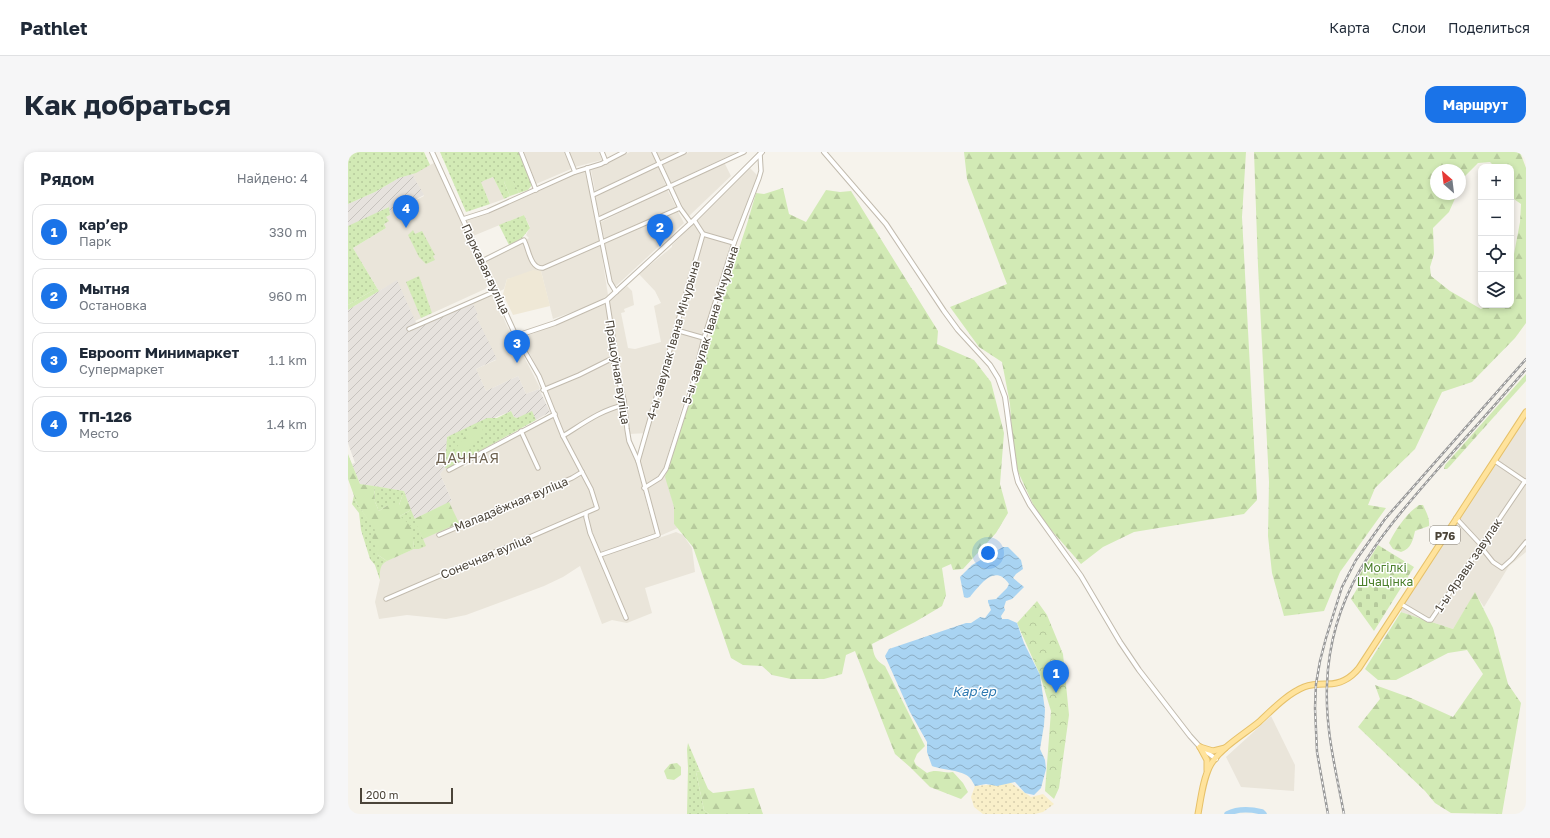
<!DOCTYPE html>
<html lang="ru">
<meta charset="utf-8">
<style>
:root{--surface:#fff;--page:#f6f6f7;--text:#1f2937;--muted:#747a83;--line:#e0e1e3;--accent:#1a73e8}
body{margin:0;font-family:"Golos Text",sans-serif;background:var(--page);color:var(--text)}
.controls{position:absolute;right:12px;top:12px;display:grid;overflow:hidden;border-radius:8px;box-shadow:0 2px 6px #0003}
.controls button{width:36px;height:36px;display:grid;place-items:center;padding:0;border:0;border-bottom:1px solid var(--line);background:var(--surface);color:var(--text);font:20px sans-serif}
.compass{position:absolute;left:1082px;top:12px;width:36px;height:36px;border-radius:50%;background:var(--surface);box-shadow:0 2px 6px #0003;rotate:332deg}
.scale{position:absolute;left:12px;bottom:10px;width:93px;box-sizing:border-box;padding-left:4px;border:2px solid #4b4439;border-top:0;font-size:11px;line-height:14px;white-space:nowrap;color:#4b4439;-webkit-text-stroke:3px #fff;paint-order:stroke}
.you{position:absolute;left:640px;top:401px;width:14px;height:14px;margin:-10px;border:3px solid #fff;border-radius:50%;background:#1a73e8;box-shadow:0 0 0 6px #1a73e833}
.badge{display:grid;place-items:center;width:26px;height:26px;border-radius:50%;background:var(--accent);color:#fff;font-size:13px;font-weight:700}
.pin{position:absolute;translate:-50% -33px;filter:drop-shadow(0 1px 2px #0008)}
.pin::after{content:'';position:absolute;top:21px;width:14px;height:12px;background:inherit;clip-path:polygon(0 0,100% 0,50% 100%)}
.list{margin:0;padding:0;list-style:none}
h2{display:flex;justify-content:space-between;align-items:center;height:52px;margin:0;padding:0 16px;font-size:17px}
h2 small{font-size:13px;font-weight:400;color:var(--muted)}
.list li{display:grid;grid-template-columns:26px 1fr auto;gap:12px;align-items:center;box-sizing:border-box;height:56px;margin:0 8px 8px;padding:0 8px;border:1px solid var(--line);border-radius:12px}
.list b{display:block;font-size:15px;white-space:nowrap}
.list p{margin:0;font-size:13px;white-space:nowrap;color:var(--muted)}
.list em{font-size:13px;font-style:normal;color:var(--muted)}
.icon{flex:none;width:22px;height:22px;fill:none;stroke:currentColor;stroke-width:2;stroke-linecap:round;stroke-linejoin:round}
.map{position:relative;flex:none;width:1178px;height:662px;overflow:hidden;border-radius:12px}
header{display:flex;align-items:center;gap:24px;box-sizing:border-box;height:56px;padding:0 20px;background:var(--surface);border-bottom:1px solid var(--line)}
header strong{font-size:19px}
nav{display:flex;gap:22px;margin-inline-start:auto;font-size:14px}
.intro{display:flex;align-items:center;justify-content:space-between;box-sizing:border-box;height:96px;padding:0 24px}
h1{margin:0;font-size:28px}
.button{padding:10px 18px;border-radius:12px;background:var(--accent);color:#fff;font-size:14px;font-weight:700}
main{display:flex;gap:24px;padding:0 24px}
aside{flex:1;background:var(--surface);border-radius:12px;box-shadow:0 2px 6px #0003}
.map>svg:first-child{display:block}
.residential{fill:#eae5da}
.industrial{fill:url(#industrial-furrows)}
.education{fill:#efe8d6}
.grass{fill:url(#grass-dots)}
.forest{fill:url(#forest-firs);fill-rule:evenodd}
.sand{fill:url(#sand-dots)}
.cemetery{fill:url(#cemetery-stones)}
.park{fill:url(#park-crowns)}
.water{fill:url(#water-waves)}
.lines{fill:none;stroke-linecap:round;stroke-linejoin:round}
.river{stroke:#a9d4f2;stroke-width:5.5}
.minor-casing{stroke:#c2bbae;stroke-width:5.5}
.tertiary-casing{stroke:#c2bbae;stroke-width:6}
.primary-casing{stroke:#e6c16a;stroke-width:7}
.minor{stroke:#fff;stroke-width:3.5}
.tertiary{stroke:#fff;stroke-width:4}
.primary{stroke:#ffe39c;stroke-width:5}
.rail-casing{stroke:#9a9a9a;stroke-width:2.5}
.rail{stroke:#fff;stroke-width:1;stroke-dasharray:3;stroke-linecap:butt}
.labels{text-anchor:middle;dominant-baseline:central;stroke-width:3;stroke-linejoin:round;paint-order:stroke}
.shield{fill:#fff;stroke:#817c74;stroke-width:1}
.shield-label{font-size:11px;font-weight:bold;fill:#4b4439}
.street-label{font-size:12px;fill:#4b4439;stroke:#fff}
.park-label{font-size:12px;fill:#4a7f2a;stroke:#fff}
.water-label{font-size:13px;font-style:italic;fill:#2e7ab2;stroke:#fff}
.quarter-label{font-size:14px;letter-spacing:1px;fill:#6e6250;stroke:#fff}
</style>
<header>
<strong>Pathlet</strong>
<nav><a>Карта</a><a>Слои</a><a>Поделиться</a></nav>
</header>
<div class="intro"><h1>Как добраться</h1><a class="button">Маршрут</a></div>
<main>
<aside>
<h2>Рядом<small>Найдено: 4</small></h2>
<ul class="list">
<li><span class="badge">1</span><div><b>карʼер</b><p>Парк</p></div><em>330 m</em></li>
<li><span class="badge">2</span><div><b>Мытня</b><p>Остановка</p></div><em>960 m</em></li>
<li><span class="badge">3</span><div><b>Евроопт Минимаркет</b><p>Супермаркет</p></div><em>1.1 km</em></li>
<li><span class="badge">4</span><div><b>ТП-126</b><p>Место</p></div><em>1.4 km</em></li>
</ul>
</aside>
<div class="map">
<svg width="1178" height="662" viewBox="0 0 1178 662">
<defs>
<pattern id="industrial-furrows" width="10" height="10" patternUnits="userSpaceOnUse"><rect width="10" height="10" fill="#e6e2dd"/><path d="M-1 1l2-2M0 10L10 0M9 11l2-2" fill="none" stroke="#c7c3be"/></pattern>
<pattern id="grass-dots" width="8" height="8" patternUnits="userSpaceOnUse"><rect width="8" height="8" fill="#d2eab5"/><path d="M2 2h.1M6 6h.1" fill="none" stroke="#b6ca9c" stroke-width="1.8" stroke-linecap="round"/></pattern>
<pattern id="forest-firs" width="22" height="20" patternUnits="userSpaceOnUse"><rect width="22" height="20" fill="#d2eab5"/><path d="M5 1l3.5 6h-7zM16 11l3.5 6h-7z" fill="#b6ca9c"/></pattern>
<pattern id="sand-dots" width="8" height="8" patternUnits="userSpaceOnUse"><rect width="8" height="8" fill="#f9efc9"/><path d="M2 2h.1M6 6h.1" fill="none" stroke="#d7cead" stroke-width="1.8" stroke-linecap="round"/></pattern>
<pattern id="cemetery-stones" width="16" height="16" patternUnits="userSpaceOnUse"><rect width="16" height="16" fill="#d2eab5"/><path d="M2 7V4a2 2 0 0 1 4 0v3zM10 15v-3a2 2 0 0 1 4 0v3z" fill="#b6ca9c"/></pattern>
<pattern id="park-crowns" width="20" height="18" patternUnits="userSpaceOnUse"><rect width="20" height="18" fill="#d2eab5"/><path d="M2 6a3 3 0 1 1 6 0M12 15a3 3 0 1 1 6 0" fill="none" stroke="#b6ca9c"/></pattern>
<pattern id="water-waves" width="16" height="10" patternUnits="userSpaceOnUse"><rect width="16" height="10" fill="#a9d4f2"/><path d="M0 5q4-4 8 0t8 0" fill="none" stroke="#8caec5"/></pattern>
</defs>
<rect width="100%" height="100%" fill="#f6f3ec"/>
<g class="residential">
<polygon points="176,0 216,0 223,17 188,32"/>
<polygon points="221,0 251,0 254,8 227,15"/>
<polygon points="282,0 303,0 309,11 247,39 243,18"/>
<polygon points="308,0 331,0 312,9"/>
<polygon points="341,0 389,0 323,31 315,13"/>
<polygon points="376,10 383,24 340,65 324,34"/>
<polygon points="86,11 141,132 137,137 67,169 49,129 31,139 5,96 38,76 36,72 38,65 42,63 42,61 76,44 64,22"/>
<polygon points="310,14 318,34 252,65 247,44"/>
<polygon points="402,16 411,25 359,171 316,316 326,355 326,372 330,376 314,383 312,383 303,355 291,309 300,281 281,282 267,209 268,200 268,191 260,151 279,134 284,139 286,153 276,157 277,160 273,161 280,196 287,197 313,190 306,154 313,151 307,139 291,122 324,95 324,93"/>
<polygon points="236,19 237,21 248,65 260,143 249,151 205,167 193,119 159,127 156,137 152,139 138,110 181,86 178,83 182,75 176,63 125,84 117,68 139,61 189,40 209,29"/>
<polygon points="145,25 156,47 142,52 133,30"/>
<polygon points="319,37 328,55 257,88 253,75 253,70"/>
<polygon points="329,58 336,71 268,134 264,131 256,92"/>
<polygon points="145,142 159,174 183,218 192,236 191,237 178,242 170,224 138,239 128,217 148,208 128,164 125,151"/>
<polygon points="258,152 263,180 265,200 264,204 275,248 274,251 278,280 288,310 301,360 311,386 328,380 335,383 344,396 347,420 297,436 304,461 279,471 264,468 254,472 232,414 215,425 196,434 118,463 98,467 59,463 31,467 27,450 32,428 32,414 36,410 66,397 72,397 66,367 104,349 92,322 97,316 101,316 113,310 116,315 133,306 132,304 209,263 198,239 197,232 174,186"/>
<polygon points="1178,260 1178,400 1161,414 1136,455 1127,441 1105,477 1053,460 1053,452"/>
<polygon points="923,564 947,613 946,639 893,635 878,605"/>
</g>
<g class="industrial">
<polygon points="64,22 76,43 42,61 41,55 0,75 0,52 27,40 51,26"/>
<polygon points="49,128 70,175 125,151 130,163 128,164 149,207 128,217 138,239 170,224 178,242 191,237 202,260 188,268 184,260 169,266 166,265 163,259 99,285 97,316 92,322 104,349 66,367 56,339 12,332 4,312 7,311 0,291 0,158"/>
</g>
<polygon class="education" points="185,118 193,119 202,154 165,163 155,142 159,127"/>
<g class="grass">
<polygon points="0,0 76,0 82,13 68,21 51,26 27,40 0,52"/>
<polygon points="92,0 171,0 184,33 180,38 171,41 164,28 156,30 162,44 156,47 145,25 133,30 142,52 118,60"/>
<polygon points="41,55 42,63 38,65 41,69 36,72 38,76 5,96 29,136 0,153 0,74"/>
<polygon points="176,63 182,76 174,86 161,93 151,73"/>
<polygon points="65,78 67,82 74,79 87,103 85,104 87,108 78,112 71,105 60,83"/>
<polygon points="71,124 84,161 73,166 58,130"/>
<polygon points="163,259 166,265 169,266 184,259 188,268 101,316 97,316 99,285 139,266 149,266"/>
<polygon points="26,334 56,339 51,353 40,353 31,359 27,350"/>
<path d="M6 343 9 352 28 378 30 403 39 409C31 413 32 420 32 428L27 413 22 407 13 378 11 361 4 352Z"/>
<polygon points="63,358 78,394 71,397 66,397 65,388 52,364"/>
<polygon points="340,591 352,619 348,620 356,658 361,662 339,662 340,616 339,597"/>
</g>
<g class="forest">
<polygon points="616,0 898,0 894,65 909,348 896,362 786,380 755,395 733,412 690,363 666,311 662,252 654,210 631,195 602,155 659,132 619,27"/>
<path d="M906 0H1172L1178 16V171L1167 186 1124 230 1094 240 1067 297 1027 336 1020 353 1038 356 992 420 976 459 936 464 924 421 920 384 921 330 910 114ZM1142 10 1147 15H1163V45L1173 52 1172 70 1166 102 1163 110V153H1138L1133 157 1102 139 1083 124 1082 115 1086 102 1085 76 1101 60 1109 42H1088V18H1112V33L1115 26 1130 11Z"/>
<polygon points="164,27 171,41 162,44 156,30"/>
<path d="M435 36 441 62 458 70 478 38 492 40 503 39 590 179 589 192 626 208 643 230 656 281 652 332 660 361 648 381 615 417 605 418 603 412 594 416 598 443 594 454 567 470 524 492C526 504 527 508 537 514L577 594 569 602 566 609 568 613 579 621C589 616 596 622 605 620L615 631 620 640 613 647 582 635 562 615 547 602 507 499 498 503 494 522 476 527H443L424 523 414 514 395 513 383 506 345 395 326 372V355L317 325 399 72 408 41 416 42Z"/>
<polygon points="29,136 31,139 0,158 0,153"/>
<polygon points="1178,222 1178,229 1102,314 1099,317 1096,317 1097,313"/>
<path d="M132 272 134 273 135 279 113 303 105 310 103 308C104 298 123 275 132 272Z"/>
<polygon points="0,302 12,332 26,334 27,350 31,359 40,353 51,353 56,339 63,358 52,364 64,375 66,397 39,409 30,403 24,385 27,378 9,352 0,327"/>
<polygon points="101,350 111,371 75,387 66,367"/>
<path d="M1071 353H1075C1078 360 1082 366 1081 374L1067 379C1065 388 1063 397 1053 400L1045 397 1041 391C1048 377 1058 362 1071 353Z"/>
<polygon points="1127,440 1145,476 1160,532 1173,551 1154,662 1103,661 1087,651 1077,639 1010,575 1032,547 1027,533 1063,546 1105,565 1135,522 1119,498 1100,501 1048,528 1030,528 1017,517 1053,460 1105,477"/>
<polygon points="329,611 333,615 333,623 326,628 319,627 316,619 322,612"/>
<polygon points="352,619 360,637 365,641 406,636 415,662 361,662 356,658 348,620"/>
</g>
<polygon class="sand" points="663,631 683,645 695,642 706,652 695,660 687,662 635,662 626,655 623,645 627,634"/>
<polygon class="cemetery" points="1030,393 1066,415 1026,479 1003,447 1013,430 1009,427"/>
<polygon class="park" points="689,449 699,463 715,502 721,563 711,636 706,647 697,639 703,559 692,523 669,471"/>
<path class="water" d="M655 395H660L673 408 675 417 668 422 665 426 676 435 664 447 658 449 656 455 657 458 653 464 654 467H660L669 471 676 491 692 523 697 558 696 573 692 597 697 608 698 617 693 636 686 643 677 641 667 630 649 634 638 632 627 634C625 631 624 628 622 626 615 618 594 618 584 614L579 600V590L562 560 537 504 541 497 618 471H623L632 465 637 466 643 458 640 450V448L648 447 659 436 661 432C647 411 632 433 622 445L619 446 616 445 612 425 624 413Z"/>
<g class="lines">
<path class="river" d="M879 662C891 656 902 657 914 660L916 662"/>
<defs>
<g id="minor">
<polyline points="173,0 188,38"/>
<polyline points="219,0 227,20"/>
<polyline points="254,0 258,10"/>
<polyline points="306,0 332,56 343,71"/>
<polyline points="239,16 262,130 268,140"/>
<polyline points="245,43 336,0"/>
<polyline points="115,67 140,59 227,20 253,12 276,0"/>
<polyline points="251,67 396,0"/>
<polyline points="355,82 386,91"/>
<path d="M134 109 176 88C181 97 182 117 195 116L332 56"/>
<polyline points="61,177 148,139"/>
<polyline points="328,178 356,186"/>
<polyline points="195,238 231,223 265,206"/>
<polyline points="173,279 190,316"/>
<path d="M215 284C236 271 253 258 276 253"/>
<polyline points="290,309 355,82 346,68"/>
<polyline points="1147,309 1178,330"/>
<polyline points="101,318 207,262"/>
<polyline points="296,336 312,326 318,317 344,235 356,186 386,91 411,26 413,19 412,2"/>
<polyline points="238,362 238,365 242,381 278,466"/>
<polyline points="1108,366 1134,394"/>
<polyline points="91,383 224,326 234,320"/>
<polyline points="1133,395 1145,410 1154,416 1164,407 1178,390"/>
<polyline points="252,403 310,383 290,309 281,289 279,277 276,248 265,208 266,192 259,148"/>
<polyline points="38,447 249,356 243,337 215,284 191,224 168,184"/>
<polyline points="1053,452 1080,468 1083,468 1177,329"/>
</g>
<g id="tertiary">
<polyline points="84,0 168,184 207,171 259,148 346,68 414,0"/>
<polyline points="476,0 538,72 596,159 610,178 642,213 650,226 657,245 659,259 667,318 670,330 682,353 733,424 772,490 791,518 842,584 852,595 868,607"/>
</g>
<g id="primary">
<polyline points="852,595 859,608 859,618"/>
<polyline points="852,595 865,599 877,596"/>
<path d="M850 662C853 646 855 626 863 612 874 595 895 583 911 570 925 557 939 542 956 535 964 532 970 532 977 532 991 533 1003 526 1011 516L1178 260"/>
</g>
</defs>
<use href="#minor" class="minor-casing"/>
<use href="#tertiary" class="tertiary-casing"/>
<use href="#primary" class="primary-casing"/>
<use href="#minor" class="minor"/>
<use href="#tertiary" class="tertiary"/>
<use href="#primary" class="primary"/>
<defs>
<g id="rail">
<polyline points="980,662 969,600 967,556 968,532 972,509 978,486 994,435 1008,408 1037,367 1178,207"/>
<path d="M996 662C988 619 977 577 979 533 982 439 1032 384 1090 317 1119 284 1149 251 1178 217"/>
</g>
</defs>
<use href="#rail" class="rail-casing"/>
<use href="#rail" class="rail"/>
</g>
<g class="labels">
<rect class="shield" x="1082" y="374" width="30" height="18" rx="3"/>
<g class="shield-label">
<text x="1097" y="383">Р76</text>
</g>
<g class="street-label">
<text transform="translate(138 117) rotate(65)">Паркавая вуліца</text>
<text transform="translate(362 173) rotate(-73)">5-ы завулак Івана Мічурына</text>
<text transform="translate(325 188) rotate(-74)">4-ы завулак Івана Мічурына</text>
<text transform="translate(270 220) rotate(81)">Працоўная вуліца</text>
<text transform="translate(163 352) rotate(-23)">Маладзёжная вуліца</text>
<text transform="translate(138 404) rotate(-23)">Сонечная вуліца</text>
<text transform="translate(1120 413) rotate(-56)">1-ы Яравы завулак</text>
</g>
<g class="park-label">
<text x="1037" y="415">Могілкі<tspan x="1037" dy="14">Шчацінка</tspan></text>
</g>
<g class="water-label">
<text x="626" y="539">Карʼер</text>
</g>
<g class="quarter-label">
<text x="120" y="305">ДАЧНАЯ</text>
</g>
</g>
</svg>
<div class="controls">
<button>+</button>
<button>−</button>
<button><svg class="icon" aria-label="locate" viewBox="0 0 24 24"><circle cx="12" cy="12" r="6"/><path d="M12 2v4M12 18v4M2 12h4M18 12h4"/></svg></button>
<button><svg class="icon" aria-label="layers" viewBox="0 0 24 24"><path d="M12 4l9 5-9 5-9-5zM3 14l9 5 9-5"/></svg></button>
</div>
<svg class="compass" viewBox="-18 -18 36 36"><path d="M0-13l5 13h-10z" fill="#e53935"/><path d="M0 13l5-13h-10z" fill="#747a83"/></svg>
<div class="scale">200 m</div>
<div class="you"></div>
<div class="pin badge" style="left:708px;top:541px">1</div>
<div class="pin badge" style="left:312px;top:95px">2</div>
<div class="pin badge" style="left:169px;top:211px">3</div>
<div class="pin badge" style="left:58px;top:76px">4</div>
</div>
</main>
